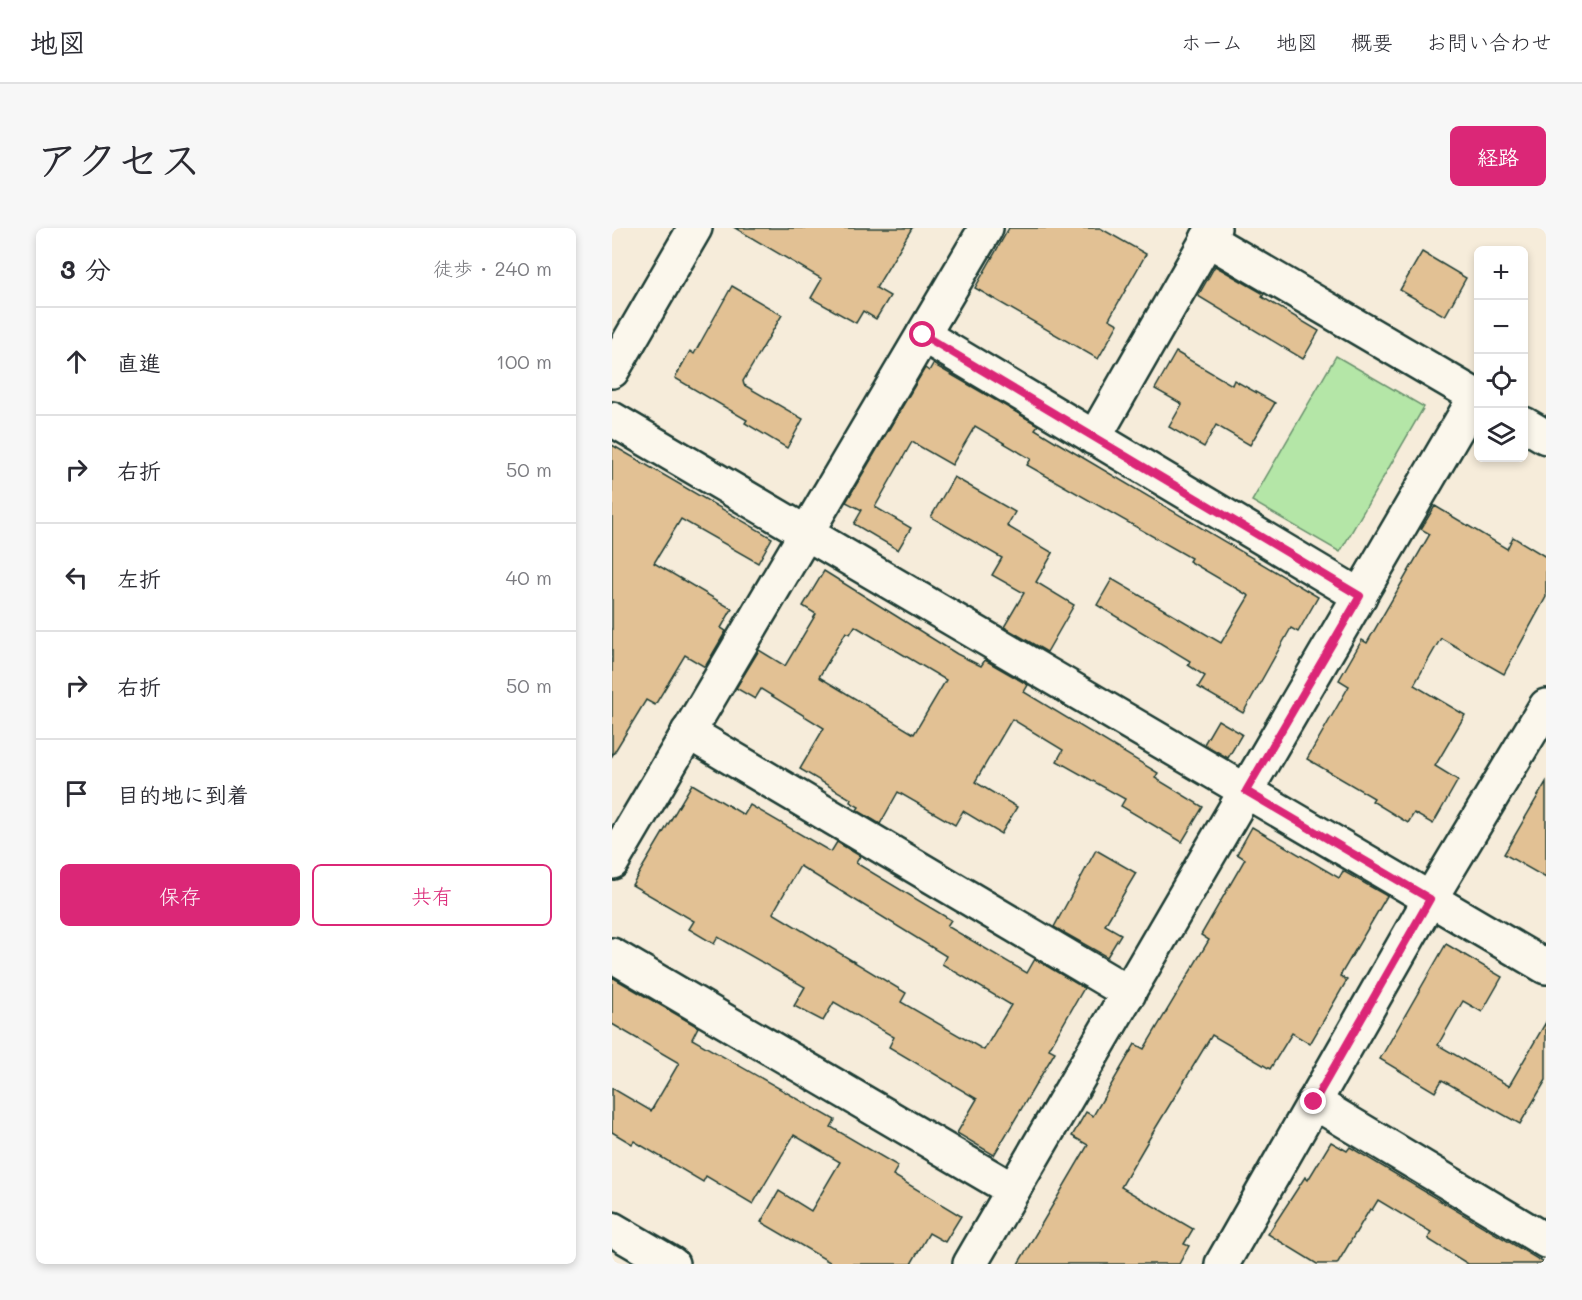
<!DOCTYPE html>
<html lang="ja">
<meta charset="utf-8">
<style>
:root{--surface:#fff;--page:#f7f7f7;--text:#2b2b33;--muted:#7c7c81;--line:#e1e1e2;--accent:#db2777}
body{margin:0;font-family:Mali,"Klee One",sans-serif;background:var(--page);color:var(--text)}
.controls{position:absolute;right:18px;top:18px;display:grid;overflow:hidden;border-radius:9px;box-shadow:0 3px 9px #0003}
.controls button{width:54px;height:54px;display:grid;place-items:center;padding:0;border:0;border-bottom:2px solid var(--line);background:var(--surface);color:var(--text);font:30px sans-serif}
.stop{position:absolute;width:18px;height:18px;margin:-14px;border:4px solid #db2777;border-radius:50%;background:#fff}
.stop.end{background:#db2777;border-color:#fff;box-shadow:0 2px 6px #0008}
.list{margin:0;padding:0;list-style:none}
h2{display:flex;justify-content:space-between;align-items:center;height:78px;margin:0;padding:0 24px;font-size:26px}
h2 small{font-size:20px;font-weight:400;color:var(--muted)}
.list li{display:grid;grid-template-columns:39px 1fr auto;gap:18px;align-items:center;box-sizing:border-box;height:108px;padding:0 24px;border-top:2px solid var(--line)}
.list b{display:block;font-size:22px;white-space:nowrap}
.list em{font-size:20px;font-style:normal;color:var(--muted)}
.actions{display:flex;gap:12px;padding:18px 24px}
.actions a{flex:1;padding:14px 0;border:2px solid var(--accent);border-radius:9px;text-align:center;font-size:21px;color:var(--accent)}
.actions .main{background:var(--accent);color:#fff}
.icon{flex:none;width:33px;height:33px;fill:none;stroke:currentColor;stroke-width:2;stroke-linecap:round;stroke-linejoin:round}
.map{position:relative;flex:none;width:934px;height:1036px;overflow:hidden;border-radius:9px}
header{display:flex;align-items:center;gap:36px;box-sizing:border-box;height:84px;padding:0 30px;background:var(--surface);border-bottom:2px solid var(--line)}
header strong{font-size:28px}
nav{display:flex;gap:33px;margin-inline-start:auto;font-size:21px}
.intro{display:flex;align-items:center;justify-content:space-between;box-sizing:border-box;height:144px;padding:0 36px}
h1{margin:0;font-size:42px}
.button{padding:15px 27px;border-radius:9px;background:var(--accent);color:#fff;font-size:21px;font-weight:700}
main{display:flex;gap:36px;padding:0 36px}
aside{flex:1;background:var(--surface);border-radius:9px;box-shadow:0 3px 9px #0003}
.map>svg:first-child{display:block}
.green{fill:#b4e6a7;stroke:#6a926e;stroke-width:1.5}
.building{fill:#e2c194;stroke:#1f3d34;stroke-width:1.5;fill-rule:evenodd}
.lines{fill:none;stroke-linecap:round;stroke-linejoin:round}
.minor-casing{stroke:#1f3d34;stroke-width:38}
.minor{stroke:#fbf7ec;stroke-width:33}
.route{stroke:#db2777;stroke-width:8}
</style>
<header>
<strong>地図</strong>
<nav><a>ホーム</a><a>地図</a><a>概要</a><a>お問い合わせ</a></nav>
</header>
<div class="intro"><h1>アクセス</h1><a class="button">経路</a></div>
<main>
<aside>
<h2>3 分<small>徒歩 · 240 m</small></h2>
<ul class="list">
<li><svg class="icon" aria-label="ahead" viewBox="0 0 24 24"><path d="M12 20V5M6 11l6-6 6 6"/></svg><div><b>直進</b></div><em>100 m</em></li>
<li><svg class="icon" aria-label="right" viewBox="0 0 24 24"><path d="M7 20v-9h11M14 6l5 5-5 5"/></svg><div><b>右折</b></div><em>50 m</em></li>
<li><svg class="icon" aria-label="left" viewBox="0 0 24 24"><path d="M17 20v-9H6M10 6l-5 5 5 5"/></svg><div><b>左折</b></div><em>40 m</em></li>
<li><svg class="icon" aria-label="right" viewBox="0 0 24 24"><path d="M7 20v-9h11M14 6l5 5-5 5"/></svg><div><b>右折</b></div><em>50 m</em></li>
<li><svg class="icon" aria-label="arrive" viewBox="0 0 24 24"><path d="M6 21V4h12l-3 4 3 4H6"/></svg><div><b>目的地に到着</b></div></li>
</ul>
<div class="actions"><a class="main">保存</a><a>共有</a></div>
</aside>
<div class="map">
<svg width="934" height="1036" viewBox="0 0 934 1036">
<rect width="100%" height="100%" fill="#f6ecda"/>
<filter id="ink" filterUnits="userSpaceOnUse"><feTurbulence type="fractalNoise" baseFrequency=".0167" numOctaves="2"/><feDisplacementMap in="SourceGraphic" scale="12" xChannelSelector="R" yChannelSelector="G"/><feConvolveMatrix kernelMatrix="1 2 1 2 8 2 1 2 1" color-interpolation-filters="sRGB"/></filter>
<g filter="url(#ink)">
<polygon class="green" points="724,128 812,179 728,324 640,273"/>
<g class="building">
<polygon points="123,0 300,0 264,60 278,68 264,91 251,83 244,95 199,70 210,51"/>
<polygon points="397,0 488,0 534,26 497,91 506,96 486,131 363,60"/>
<polygon points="810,24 854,50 833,88 788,62"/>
<polygon points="603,38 652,66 650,69 707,103 691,131 586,68"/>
<polygon points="120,58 170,87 131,153 132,157 191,191 175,220 133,195 135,192 63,150 78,123 82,126"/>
<polygon points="564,124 620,157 622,152 663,175 638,217 604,197 592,219 557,199 570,176 543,161"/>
<polygon points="321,136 426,197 423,201 446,215 706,369 686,404 679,400 631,485 586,459 593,448 576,437 578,433 485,377 500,351 609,415 637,368 577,333 579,330 415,237 419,231 363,198 340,237 300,214 263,279 299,300 286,322 242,296 250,282 234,274 313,140 317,143"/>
<polygon points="0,217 160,310 146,335 69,291 42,335 120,381 109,400 114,403 93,439 73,427 43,477 34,472 0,528"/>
<polygon points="342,249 403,284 395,298 441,325 424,354 462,377 435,424 392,399 412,365 380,347 390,330 319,289"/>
<polygon points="823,278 895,321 901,309 934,329 934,369 892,446 829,410 802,457 853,487 823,538 846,552 821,596 802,585 796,595 760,573 762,570 695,531 737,458 727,452 750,412 755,415 818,306 809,301"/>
<path d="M212 343 345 426 369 438 373 432 416 457 412 464 546 545 543 550 591 579 570 614 509 578 513 571 445 533 451 522 400 491 363 554 405 579 389 606 351 583 343 597 286 564 268 596 245 582 247 579 238 574 239 571 188 541 212 500 149 461 143 471 124 460 147 422 173 438 204 386 191 378ZM243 398 334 452 302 506 207 449 234 404 238 406Z"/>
<polygon points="606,492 630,506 616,530 592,516"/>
<polygon points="934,554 934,650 892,626"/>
<path d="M80 556 132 587 138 577 219 624 225 614 248 628 244 635 339 692 335 698 415 745 423 731 472 760 437 821 443 824 382 927 345 905 365 871 277 819 282 809 222 774 211 793 182 778 193 759 106 709 102 716 77 701 82 693 20 657ZM188 638 334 728 330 736 399 777 372 822 289 774 294 765 161 685Z"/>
<polygon points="640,599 727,650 731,643 775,668 728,748 735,752 698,816 680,805 658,841 600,807 537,911 509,959 581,1001 572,1016 577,1018 567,1036 406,1036 476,917 460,908 474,884 481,888 523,816 532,821 597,712 589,707 633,631 625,626"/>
<polygon points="484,622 524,645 493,697 509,706 495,729 442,699"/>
<polygon points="834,716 890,749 870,784 851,773 826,817 897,858 934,794 934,852 908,896 830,852 823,864 768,831"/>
<polygon points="0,749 86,799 80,811 223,892 219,899 286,938 281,947 349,988 333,1014 317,1005 299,1036 221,1036 149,994 167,963 199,983 228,934 182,907 141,976 94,948 91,954 22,913 20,916 0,904 0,860 39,883 67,835 0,796"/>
<polygon points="719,914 735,923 738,919 934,1036 856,1036 816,1011 819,1004 766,972 760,982 758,981 725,1036 705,1036 656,1006 693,949 696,952"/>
</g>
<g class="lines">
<defs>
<g id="minor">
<polyline points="595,11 867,170"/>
<polyline points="311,107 748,368"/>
<polyline points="0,143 83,0"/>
<polyline points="0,191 934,739"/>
<polyline points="912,196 934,209"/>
<polyline points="482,210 602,0"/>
<polyline points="76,504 517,765"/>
<polyline points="0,634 374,0"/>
<polyline points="0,727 401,962"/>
<polyline points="702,874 934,1013"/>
<polyline points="0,1001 60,1036"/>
<polyline points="358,1036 864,168"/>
<polyline points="610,1036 818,671 934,478"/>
</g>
</defs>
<use href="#minor" class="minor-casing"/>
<use href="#minor" class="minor"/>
</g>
</g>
<g class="lines" filter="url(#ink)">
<polyline class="route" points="311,107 748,368 634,563 818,671 702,874"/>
</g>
</svg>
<div class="controls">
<button>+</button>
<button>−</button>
<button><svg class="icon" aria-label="locate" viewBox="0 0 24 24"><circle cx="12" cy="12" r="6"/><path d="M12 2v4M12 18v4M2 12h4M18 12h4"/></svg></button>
<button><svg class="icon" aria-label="layers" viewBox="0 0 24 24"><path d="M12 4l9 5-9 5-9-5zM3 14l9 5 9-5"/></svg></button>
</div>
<div class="stop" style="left:311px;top:107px"></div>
<div class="stop end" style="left:702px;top:874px"></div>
</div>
</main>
